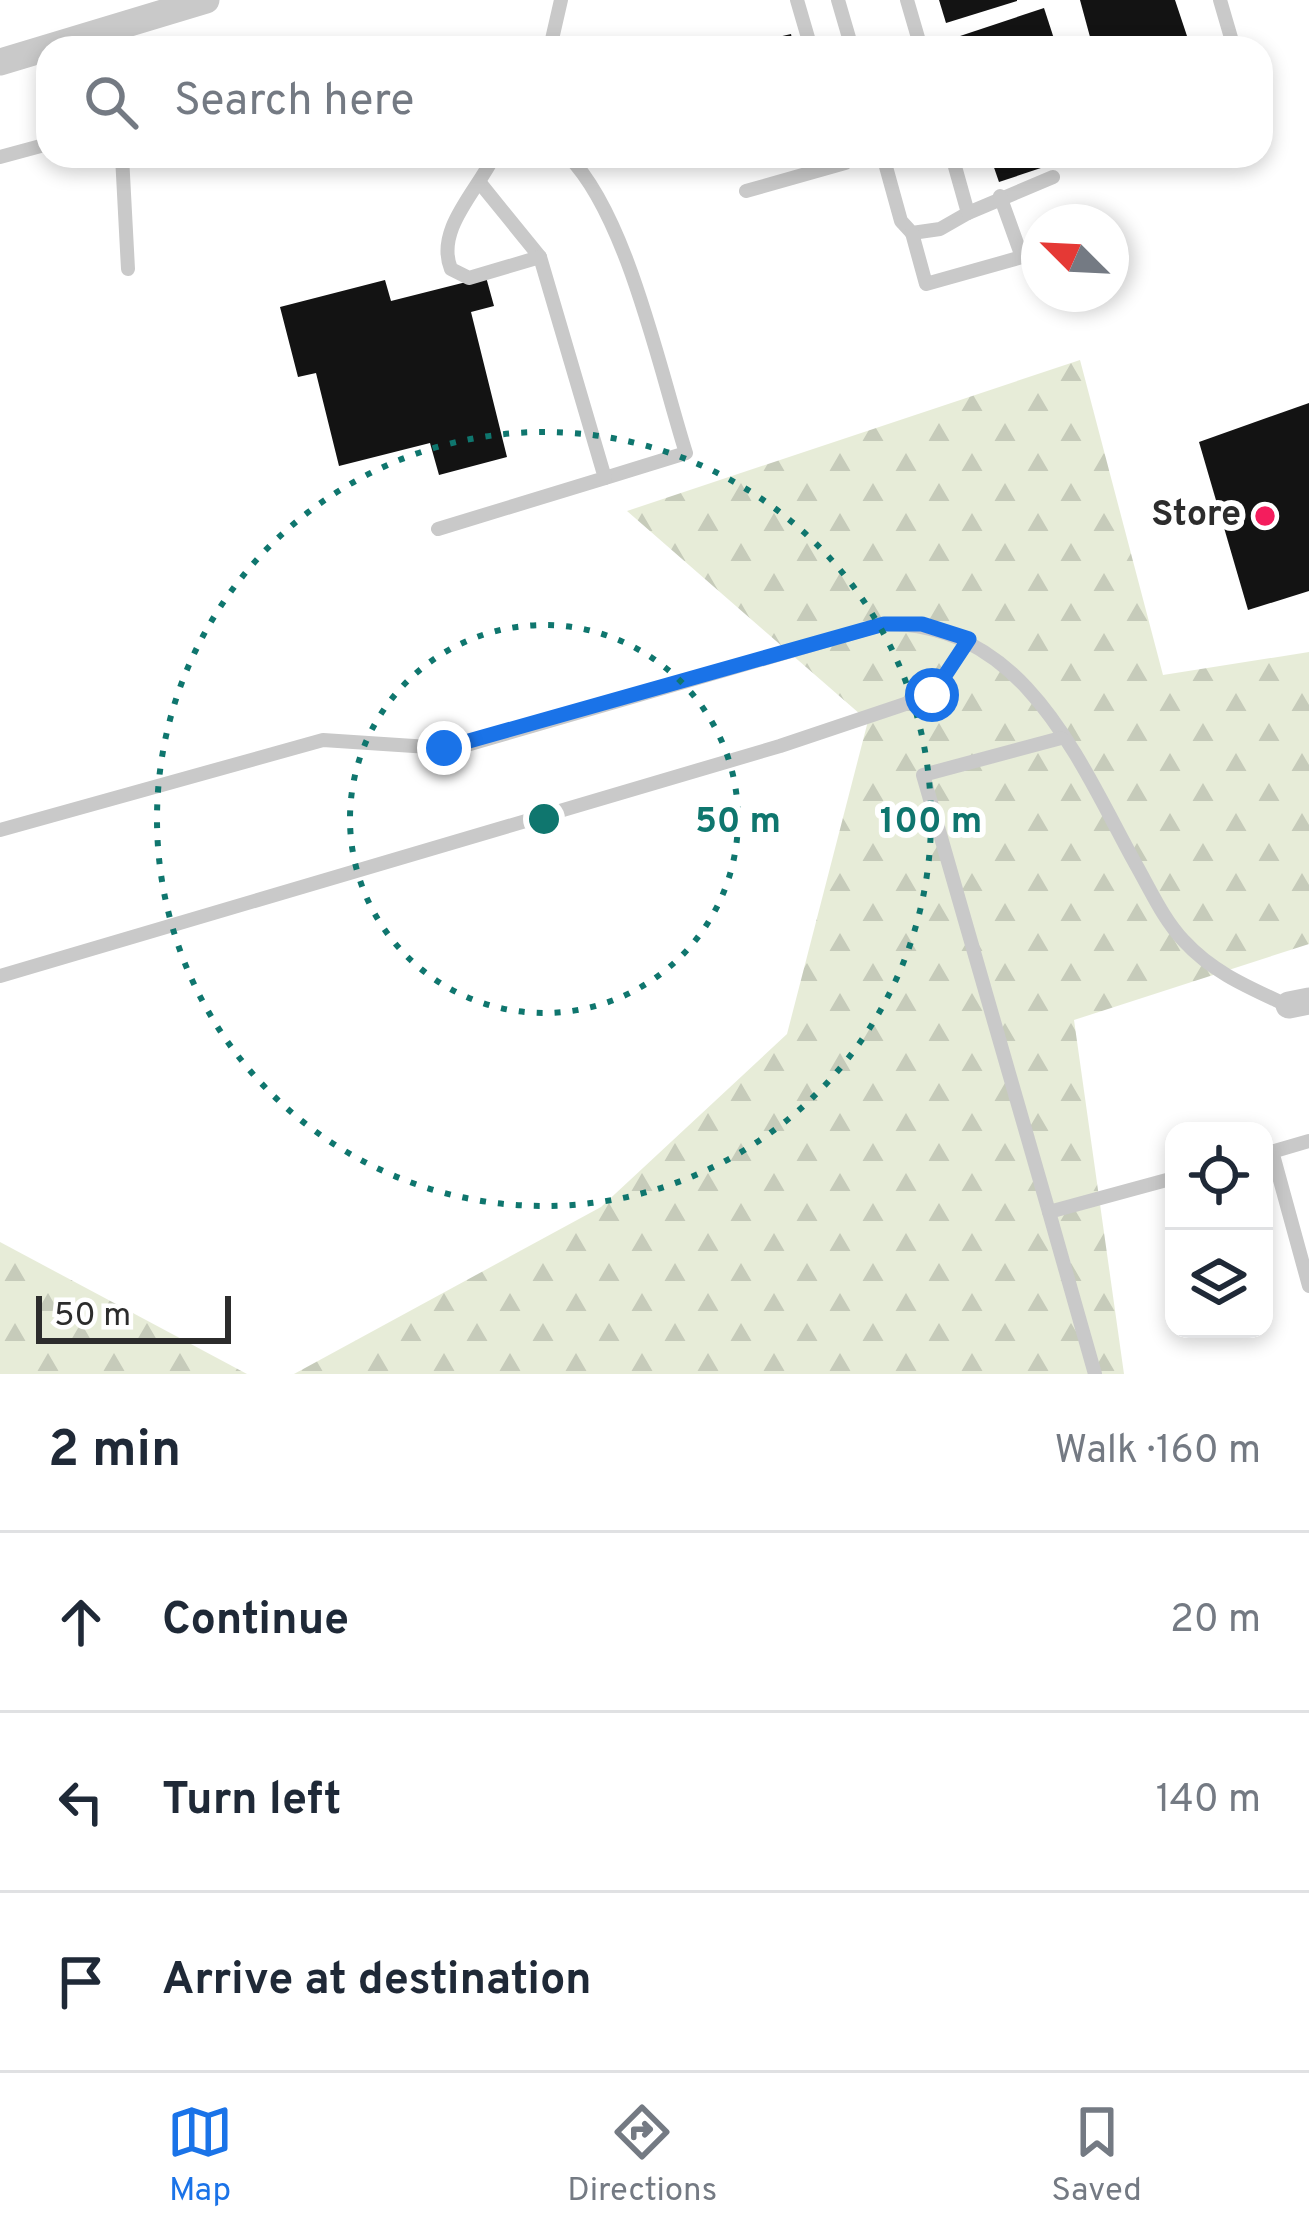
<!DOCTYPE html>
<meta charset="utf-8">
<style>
:root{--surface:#fff;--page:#f6f6f7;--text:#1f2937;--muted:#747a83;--line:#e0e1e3;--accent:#1a73e8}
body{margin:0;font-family:Overpass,sans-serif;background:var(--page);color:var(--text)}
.controls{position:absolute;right:36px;bottom:36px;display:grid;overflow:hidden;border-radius:24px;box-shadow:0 6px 18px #0003}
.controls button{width:108px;height:108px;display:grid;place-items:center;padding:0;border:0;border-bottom:3px solid var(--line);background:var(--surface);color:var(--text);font:60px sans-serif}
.compass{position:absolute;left:1021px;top:204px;width:108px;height:108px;border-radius:50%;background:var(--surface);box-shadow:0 6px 18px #0003;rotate:294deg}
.scale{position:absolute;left:36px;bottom:30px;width:195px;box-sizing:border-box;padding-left:12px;border:6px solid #2c2c2c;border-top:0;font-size:33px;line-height:42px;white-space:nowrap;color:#2c2c2c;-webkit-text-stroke:9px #fff;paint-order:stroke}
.stop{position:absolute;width:36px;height:36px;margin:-27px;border:9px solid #1a73e8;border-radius:50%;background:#fff}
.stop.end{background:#1a73e8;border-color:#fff;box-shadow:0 3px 12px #0008}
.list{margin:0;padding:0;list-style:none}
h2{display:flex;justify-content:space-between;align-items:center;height:156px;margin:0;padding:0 48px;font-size:51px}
h2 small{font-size:39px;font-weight:400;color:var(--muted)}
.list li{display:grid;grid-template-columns:78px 1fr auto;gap:36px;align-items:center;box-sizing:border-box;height:180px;padding:0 48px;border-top:3px solid var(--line)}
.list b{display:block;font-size:45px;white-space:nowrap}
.list em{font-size:39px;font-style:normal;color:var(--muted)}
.icon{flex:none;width:66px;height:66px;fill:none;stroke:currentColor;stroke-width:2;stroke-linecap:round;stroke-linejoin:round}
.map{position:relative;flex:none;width:1309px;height:1374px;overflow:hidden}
.search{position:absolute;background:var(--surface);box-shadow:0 6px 18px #0003;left:36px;right:36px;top:36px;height:132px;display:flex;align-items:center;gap:30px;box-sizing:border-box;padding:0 42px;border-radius:36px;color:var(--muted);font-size:45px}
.sheet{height:696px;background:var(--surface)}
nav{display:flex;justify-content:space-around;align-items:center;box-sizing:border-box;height:168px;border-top:3px solid var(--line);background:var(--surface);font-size:33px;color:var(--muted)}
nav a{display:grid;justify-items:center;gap:6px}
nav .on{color:var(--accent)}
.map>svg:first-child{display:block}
.forest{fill:url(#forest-firs)}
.building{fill:#131313}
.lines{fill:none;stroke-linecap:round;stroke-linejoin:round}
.service{stroke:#c9c9c9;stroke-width:14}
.minor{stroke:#c9c9c9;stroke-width:27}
.route{stroke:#1a73e8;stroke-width:15}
.ring{fill:none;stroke:#0f766e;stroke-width:6;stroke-dasharray:6 12}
.poi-dot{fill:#f41d5d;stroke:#fff;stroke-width:4.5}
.labels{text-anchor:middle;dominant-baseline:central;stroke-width:12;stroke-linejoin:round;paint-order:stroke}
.poi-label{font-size:36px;font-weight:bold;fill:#2c2c2c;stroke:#fff;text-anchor:end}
.centre{fill:#0f766e;stroke:#fff;stroke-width:6}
.ring-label{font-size:36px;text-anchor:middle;font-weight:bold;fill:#0f766e;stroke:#fff;stroke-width:12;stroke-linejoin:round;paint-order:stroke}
</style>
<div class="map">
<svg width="1309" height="1374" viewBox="0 0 1309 1374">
<defs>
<pattern id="forest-firs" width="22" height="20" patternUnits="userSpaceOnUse" patternTransform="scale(3)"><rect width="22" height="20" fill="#e7ecd8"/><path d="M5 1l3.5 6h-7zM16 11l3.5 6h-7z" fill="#c6cbba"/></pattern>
</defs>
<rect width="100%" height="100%" fill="#fff"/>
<g class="forest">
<polygon points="1080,360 1163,675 1309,652 1309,944 1074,1020 1124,1374 294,1374 601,1207 787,1034 868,721 627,511"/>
<polygon points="0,1242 247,1374 0,1374"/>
</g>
<g class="building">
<polygon points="939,0 1017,0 1017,1 946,23"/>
<polygon points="1080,0 1175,0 1191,48 1093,48"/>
<polygon points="1044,8 1057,48 953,48 951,39"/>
<polygon points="791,34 794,48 739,48 739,46"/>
<polygon points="990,156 1074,156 1074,157 999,182"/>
<polygon points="486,277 494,306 471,312 507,457 439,475 430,443 339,466 316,373 298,377 280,307 385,280 391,301"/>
<polygon points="1309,403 1309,591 1248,610 1199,442"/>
</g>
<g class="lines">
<g class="service">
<polyline points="797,0 811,48"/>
<polyline points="838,0 852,48"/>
<polyline points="907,0 921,48"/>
<polyline points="1220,0 1234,48"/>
<polyline points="550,48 561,0"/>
<polyline points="122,156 128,269"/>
<path d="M568 156C627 215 660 371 686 453L605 478"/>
<polyline points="883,156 901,221 912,233 940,229 968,213 952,156"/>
<polyline points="0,157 48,144"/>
<polyline points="480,183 540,257"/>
<polyline points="746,191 845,163 843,156"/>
<polyline points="968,213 1053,177"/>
<polyline points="912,233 926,284 1022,257 1000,196"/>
<path d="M438 529 605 478 540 257 469 278 451 269C435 230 477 191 494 156"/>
<path d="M0 830 323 740 444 748 470 744 884 624C1023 622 1077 757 1135 863 1150 889 1163 919 1184 941 1214 974 1253 989 1293 1008"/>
<polyline points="0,976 780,746 932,695 969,639"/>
<polyline points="1272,1151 1309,1286"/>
<polyline points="1268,1153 1309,1141"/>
<polyline points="1049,1212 923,775 1061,738"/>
<polyline points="1095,1374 1049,1212 1174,1178"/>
</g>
<g class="minor">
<polyline points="0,62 206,0"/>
<polyline points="1289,1005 1309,1001"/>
</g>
</g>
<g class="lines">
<polyline class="route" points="444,748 884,624 922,624 969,639 932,695"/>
</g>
<g class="ring">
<circle cx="544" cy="819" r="194"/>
<circle cx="544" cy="819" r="387"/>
</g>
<circle class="poi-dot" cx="1265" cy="516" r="12"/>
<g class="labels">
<g class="poi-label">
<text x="1241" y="516">Store</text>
</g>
</g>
<circle cx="544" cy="819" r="18" class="centre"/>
<g class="ring-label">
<text x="738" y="832">50 m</text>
<text x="931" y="832">100 m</text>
</g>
</svg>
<div class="controls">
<button><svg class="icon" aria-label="locate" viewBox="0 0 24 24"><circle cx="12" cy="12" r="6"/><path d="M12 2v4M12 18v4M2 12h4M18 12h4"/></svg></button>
<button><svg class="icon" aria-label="layers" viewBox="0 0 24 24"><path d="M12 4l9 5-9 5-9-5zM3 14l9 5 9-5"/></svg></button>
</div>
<svg class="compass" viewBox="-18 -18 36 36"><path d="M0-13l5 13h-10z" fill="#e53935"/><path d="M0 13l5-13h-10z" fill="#747a83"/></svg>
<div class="scale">50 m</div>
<div class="stop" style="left:932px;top:695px"></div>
<div class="stop end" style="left:444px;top:748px"></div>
<div class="search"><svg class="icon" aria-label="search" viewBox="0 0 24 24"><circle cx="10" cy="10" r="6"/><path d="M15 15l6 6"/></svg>Search here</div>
</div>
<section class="sheet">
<h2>2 min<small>Walk · 160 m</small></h2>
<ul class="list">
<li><svg class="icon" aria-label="ahead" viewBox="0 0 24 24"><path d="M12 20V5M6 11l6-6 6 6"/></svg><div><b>Continue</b></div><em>20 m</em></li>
<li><svg class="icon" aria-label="left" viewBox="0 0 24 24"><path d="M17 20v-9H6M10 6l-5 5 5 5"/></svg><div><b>Turn left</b></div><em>140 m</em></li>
<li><svg class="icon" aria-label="arrive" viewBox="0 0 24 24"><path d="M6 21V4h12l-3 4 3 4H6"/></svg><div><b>Arrive at destination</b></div></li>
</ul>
</section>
<nav>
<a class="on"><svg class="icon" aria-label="map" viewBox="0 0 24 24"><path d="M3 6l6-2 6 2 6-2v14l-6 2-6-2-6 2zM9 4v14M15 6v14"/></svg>Map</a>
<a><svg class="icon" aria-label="directions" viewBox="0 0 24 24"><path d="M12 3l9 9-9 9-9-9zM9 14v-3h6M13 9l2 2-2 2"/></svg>Directions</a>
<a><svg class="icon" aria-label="saved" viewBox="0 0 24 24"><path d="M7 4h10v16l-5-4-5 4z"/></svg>Saved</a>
</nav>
